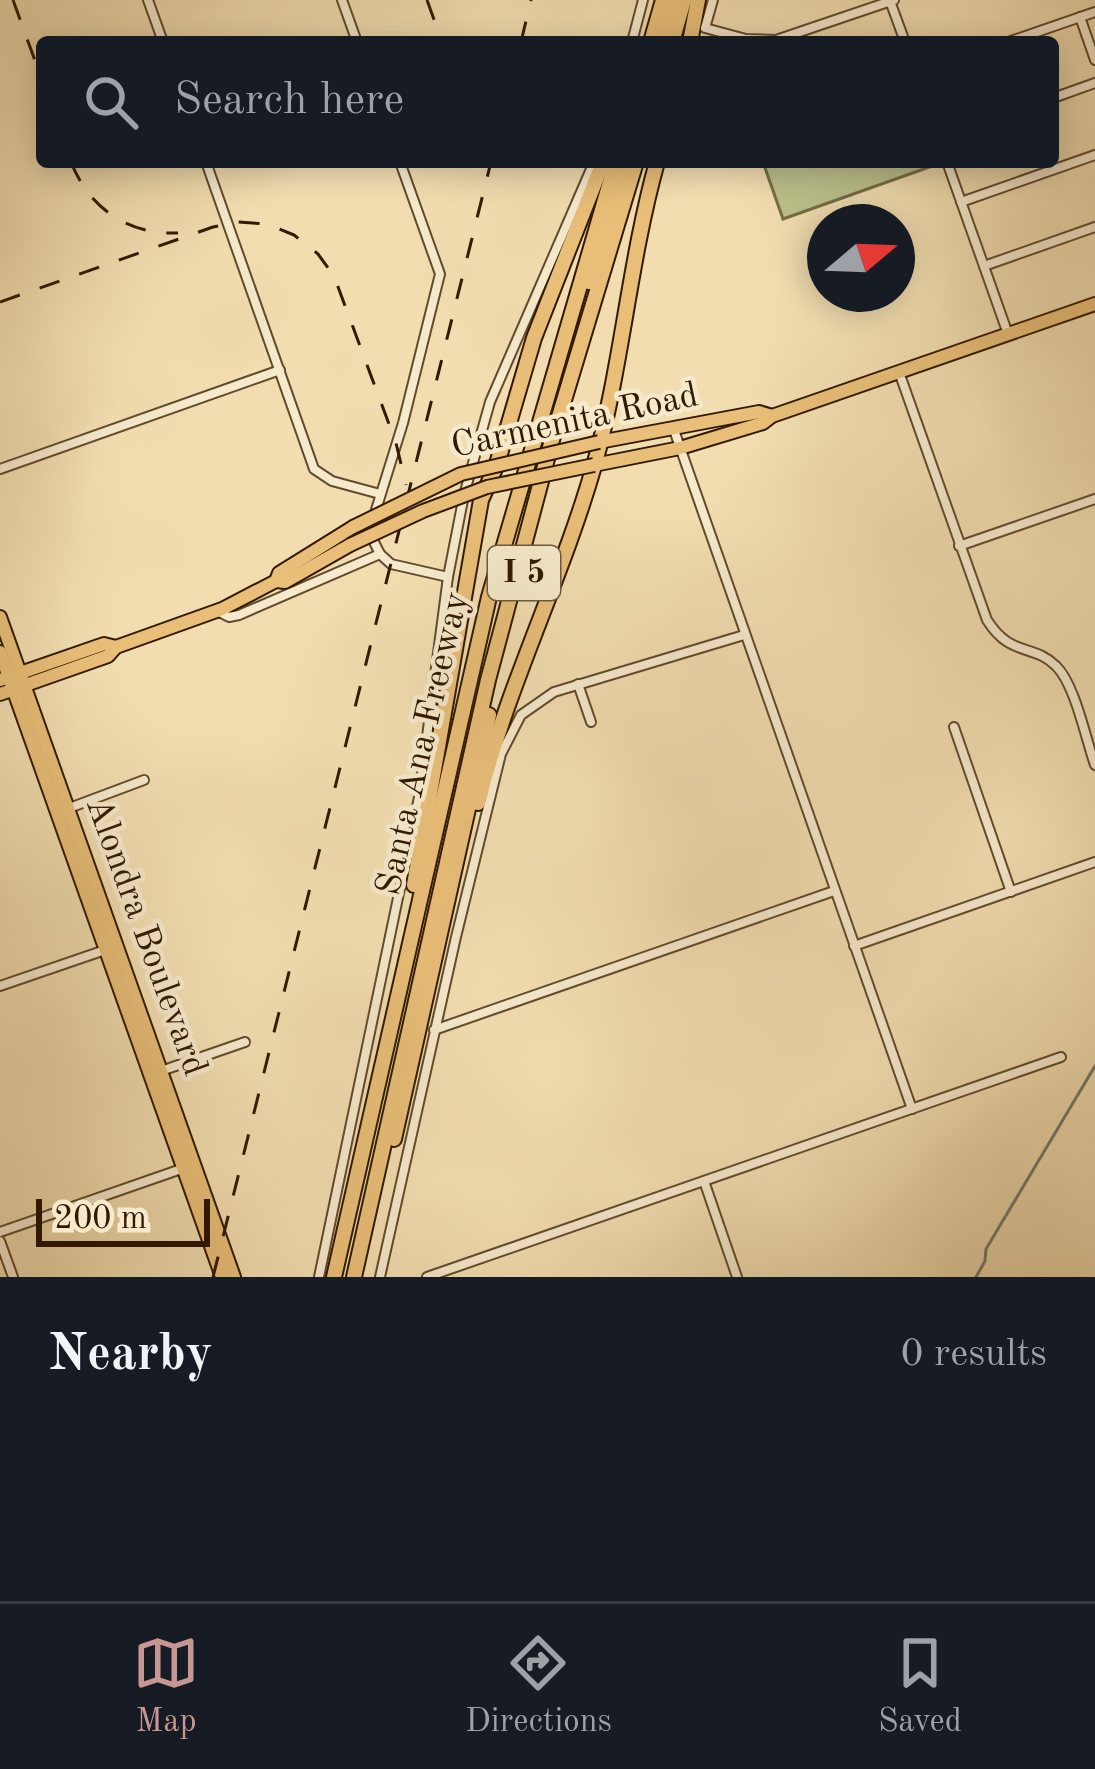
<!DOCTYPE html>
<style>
:root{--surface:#171b24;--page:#242831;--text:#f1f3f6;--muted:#9ea1a6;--line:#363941;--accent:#c59692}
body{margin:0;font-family:"Old Standard TT",serif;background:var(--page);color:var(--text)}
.compass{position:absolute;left:807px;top:204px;width:108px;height:108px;border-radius:50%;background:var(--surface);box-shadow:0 6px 30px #0003;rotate:71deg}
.scale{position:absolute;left:36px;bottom:30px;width:174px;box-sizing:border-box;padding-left:12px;border:6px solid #321a00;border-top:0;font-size:33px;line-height:42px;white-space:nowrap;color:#321a00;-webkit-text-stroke:9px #f6e9cc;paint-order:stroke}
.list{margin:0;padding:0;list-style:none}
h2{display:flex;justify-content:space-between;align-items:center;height:156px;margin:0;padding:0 48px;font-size:51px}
h2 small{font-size:39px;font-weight:400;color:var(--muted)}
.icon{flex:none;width:66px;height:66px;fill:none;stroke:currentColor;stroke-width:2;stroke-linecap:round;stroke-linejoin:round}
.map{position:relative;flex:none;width:1095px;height:1277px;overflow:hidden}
.search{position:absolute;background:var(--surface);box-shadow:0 6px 30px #0003;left:36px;right:36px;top:36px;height:132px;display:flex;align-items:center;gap:30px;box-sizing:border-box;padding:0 42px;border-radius:12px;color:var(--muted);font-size:45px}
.sheet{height:324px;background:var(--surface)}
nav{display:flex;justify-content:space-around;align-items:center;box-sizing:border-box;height:168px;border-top:3px solid var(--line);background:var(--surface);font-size:33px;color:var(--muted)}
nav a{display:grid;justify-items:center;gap:6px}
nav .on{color:var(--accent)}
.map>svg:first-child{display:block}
.green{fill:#bbc08b;stroke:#766d46;stroke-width:3}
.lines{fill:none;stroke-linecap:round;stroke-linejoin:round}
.stream{stroke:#727a6b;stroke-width:3}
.minor-casing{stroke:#624b2c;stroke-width:12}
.major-casing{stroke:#321a00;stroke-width:16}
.highway-casing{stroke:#321a00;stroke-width:18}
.minor{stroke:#f6e9cc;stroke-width:8}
.major{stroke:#e8be78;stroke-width:12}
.highway{stroke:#e8be78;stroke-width:14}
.rail{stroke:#321a00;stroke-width:3;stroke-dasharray:21 21;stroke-linecap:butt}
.major-bridge-casing{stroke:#321a00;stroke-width:16;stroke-linecap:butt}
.major-bridge{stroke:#e8be78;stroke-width:12}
.labels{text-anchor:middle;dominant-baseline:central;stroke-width:9;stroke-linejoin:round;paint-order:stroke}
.shield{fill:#f6e9cc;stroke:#6d583d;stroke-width:3}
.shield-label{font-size:33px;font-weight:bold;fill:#321a00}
.street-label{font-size:36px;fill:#321a00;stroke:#f6e9cc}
</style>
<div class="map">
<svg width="1095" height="1277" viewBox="0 0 1095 1277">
<rect width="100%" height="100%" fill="#f1ddb0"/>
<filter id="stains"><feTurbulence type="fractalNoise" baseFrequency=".00167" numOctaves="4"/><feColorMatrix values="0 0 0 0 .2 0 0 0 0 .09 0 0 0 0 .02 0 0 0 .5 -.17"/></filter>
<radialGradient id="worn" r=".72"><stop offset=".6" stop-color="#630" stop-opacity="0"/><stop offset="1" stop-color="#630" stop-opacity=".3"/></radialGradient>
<polygon class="green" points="763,162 941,162 941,163 783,219"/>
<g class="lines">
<polyline class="stream" points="976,1277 985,1261 986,1249 1095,1066"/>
<defs>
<g id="minor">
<polyline points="148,0 163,42"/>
<polyline points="342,0 357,42"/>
<polyline points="713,0 705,28 746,39 776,40 894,0"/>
<polyline points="890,1 905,42"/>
<polyline points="1080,17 1095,60"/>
<polyline points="632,42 643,0"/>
<polyline points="1008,42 1095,12"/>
<polyline points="1053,98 1095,83"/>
<polyline points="206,162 314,469 332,481 380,494"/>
<polyline points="947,162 1008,334"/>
<polyline points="961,202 1095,155"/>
<polyline points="984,266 1095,227"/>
<path d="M899 372 987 620C1011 658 1033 643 1056 666 1075 684 1086 740 1095 765"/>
<polyline points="674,430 912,1109"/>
<polyline points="0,469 280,370"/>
<polyline points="959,546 1095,499"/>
<polyline points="380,554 373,540 375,513 403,423 440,274 400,162"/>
<polyline points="380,554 391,564 448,577"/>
<polyline points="217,611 229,617 239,615 380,554"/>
<polyline points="578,684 591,722"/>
<polyline points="954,727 1011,892"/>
<polyline points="64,810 144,780"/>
<polyline points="854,946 1095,862"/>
<polyline points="0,986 105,950"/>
<polyline points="434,1030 834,891"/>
<polyline points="161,1071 245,1042"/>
<polyline points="704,1181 737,1277"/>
<polyline points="0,1232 187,1167"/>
<polyline points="0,1241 13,1277"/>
<polyline points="319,1277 419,797 448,577 464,495 490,402 594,162"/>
<polyline points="380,1277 456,937 501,754 521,715 554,692 744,635"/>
<polyline points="427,1277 1061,1057"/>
</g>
<g id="major">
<polyline points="599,442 759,412 772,416"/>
<polyline points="594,465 680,448 763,423 772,416 1095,304"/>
<polyline points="276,581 279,573 353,527"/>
<polyline points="0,617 234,1277"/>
<polyline points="0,652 222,1277"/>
<polyline points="0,680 104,644 116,647"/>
<polyline points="0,694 108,656 116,647 222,609 276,581 285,582 350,545"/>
</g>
<g id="highway">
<polyline points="651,42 663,0"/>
<polyline points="662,42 674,0"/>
<polyline points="672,42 684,0"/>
<polyline points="690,42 698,0"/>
<polyline points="589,282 623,171"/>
<path d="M478 803C507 686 561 581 594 466 622 366 629 262 657 162"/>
<polyline points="414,885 481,500 497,464 534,338 603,162"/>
<polyline points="394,1139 489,715"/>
<polyline points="334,1277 489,597 616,162"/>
<polyline points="354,1277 488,680 552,440 636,162"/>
</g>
</defs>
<use href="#minor" class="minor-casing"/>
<use href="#major" class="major-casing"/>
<use href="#highway" class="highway-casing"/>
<use href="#minor" class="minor"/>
<use href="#major" class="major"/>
<use href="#highway" class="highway"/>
<g class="rail">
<polyline points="13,0 42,80"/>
<polyline points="427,0 442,42"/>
<polyline points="521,42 531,0"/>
<path d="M71 162C89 208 128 235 178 233"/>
<polyline points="0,302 213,227 237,222 267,224 294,235 318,254 334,276 396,443 406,485"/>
<polyline points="213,1277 491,162"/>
</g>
<defs>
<g id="major-bridge">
<polyline points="353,527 461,474 599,442"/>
<polyline points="350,545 423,511 487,487 594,465"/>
</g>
</defs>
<use href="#major-bridge" class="major-bridge-casing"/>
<use href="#major-bridge" class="major-bridge"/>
</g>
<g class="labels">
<rect class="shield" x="488" y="546" width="72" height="54" rx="9"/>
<g class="shield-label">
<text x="524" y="573">I 5</text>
</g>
<g class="street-label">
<text transform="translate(575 422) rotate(-12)">Carmenita Road</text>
<text transform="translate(424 744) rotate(-77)">Santa Ana Freeway</text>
<text transform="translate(145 937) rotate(70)">Alondra Boulevard</text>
</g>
</g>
<rect width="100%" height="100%" filter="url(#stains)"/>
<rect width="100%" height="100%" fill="url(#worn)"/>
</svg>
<svg class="compass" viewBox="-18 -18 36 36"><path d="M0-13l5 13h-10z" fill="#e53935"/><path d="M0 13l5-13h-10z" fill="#9ea1a6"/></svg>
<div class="scale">200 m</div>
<div class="search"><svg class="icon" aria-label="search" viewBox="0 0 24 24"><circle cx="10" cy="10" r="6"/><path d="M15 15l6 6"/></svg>Search here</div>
</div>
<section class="sheet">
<h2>Nearby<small>0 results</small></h2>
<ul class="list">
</ul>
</section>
<nav>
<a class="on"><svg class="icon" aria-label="map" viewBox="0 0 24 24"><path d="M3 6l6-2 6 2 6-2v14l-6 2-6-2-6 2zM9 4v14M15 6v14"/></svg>Map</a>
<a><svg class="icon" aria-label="directions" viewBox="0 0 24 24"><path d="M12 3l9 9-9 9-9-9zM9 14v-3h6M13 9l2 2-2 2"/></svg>Directions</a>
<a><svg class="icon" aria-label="saved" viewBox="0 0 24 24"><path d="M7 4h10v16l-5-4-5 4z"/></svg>Saved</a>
</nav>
